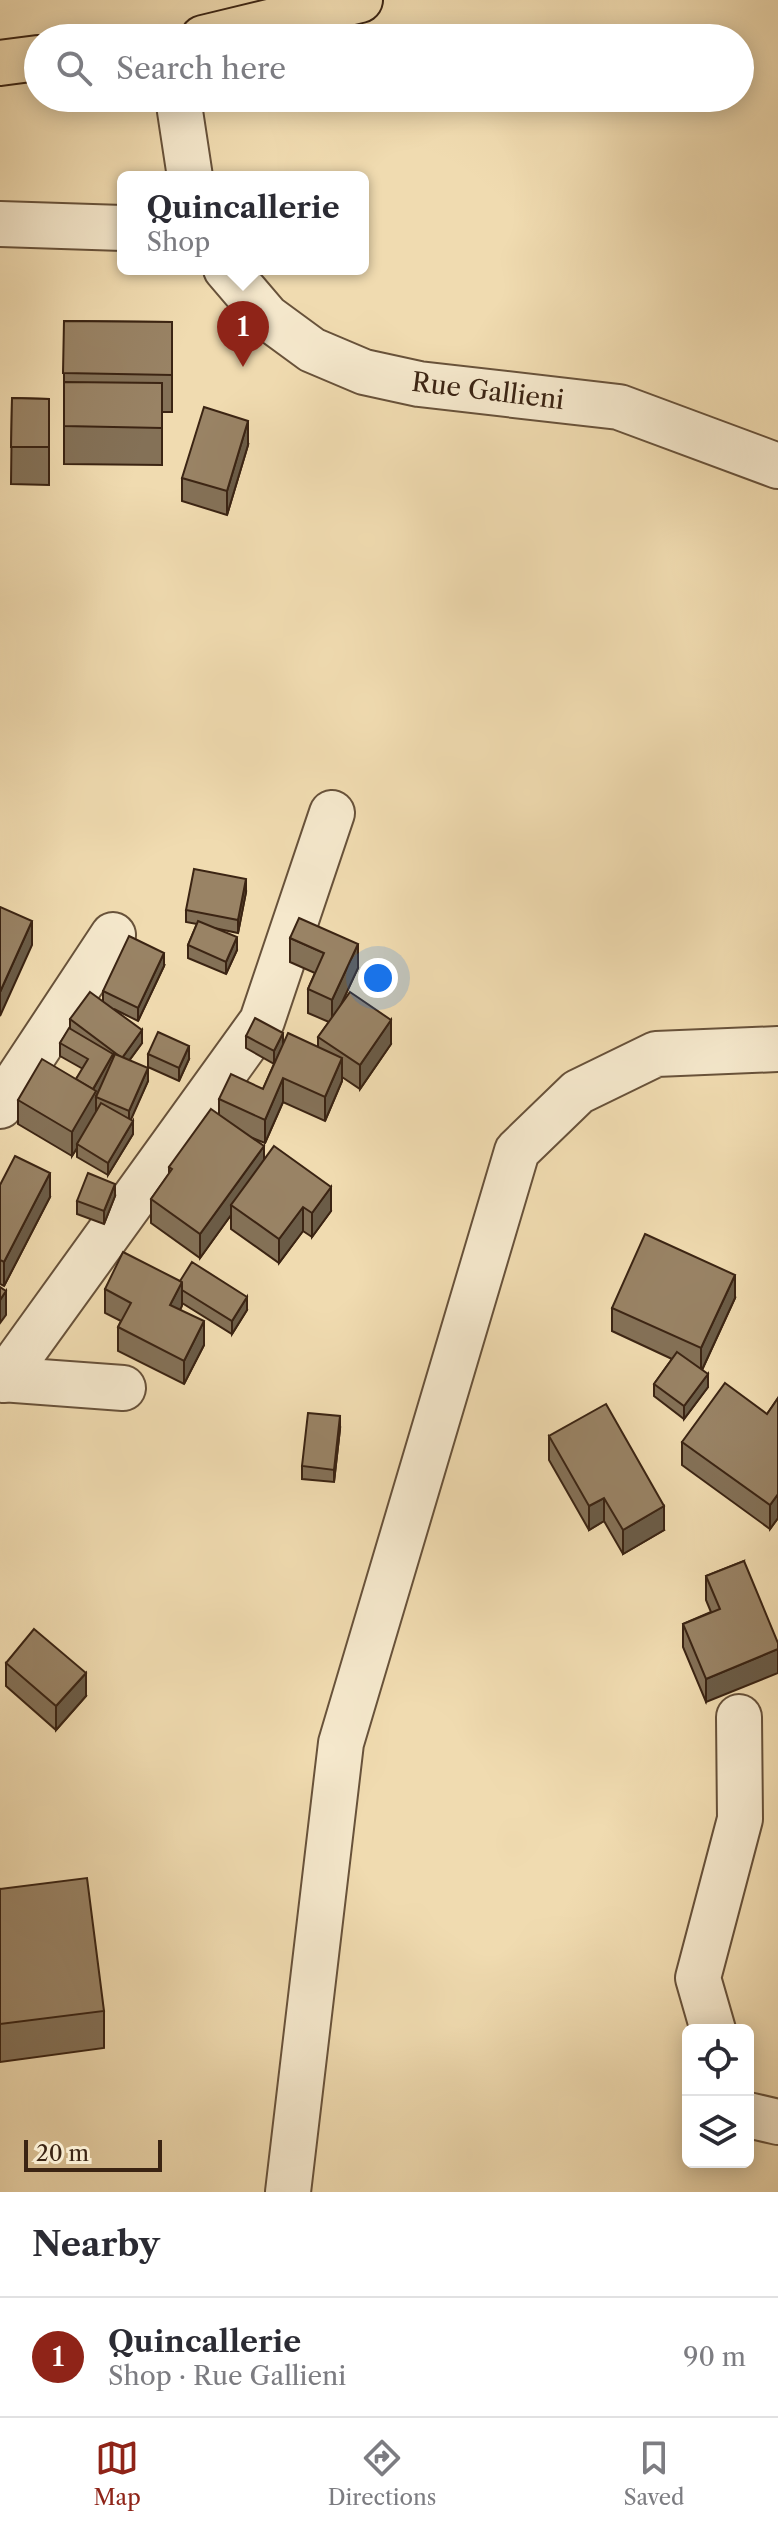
<!DOCTYPE html>
<meta charset="utf-8">
<style>
:root{--surface:#fff;--page:#f7f7f7;--text:#2b2b33;--muted:#7c7c81;--line:#e1e1e2;--accent:#8f2418}
body{margin:0;font-family:"Libre Caslon Text",serif;background:var(--page);color:var(--text)}
.controls{position:absolute;right:24px;bottom:24px;display:grid;overflow:hidden;border-radius:12px;box-shadow:0 4px 20px #0003}
.controls button{width:72px;height:72px;display:grid;place-items:center;padding:0;border:0;border-bottom:2px solid var(--line);background:var(--surface);color:var(--text);font:40px sans-serif}
.scale{position:absolute;left:24px;bottom:20px;width:138px;box-sizing:border-box;padding-left:8px;border:4px solid #3b2413;border-top:0;font-size:22px;line-height:28px;white-space:nowrap;color:#3b2413;-webkit-text-stroke:6px #f5e8cc;paint-order:stroke}
.you{position:absolute;left:378px;top:978px;width:28px;height:28px;margin:-20px;border:6px solid #fff;border-radius:50%;background:#1a73e8;box-shadow:0 0 0 12px #1a73e833}
.badge{display:grid;place-items:center;width:52px;height:52px;border-radius:50%;background:var(--accent);color:#fff;font-size:26px;font-weight:700}
.pin{position:absolute;translate:-50% -66px;filter:drop-shadow(0 2px 4px #0008)}
.pin::after{content:'';position:absolute;top:42px;width:28px;height:24px;background:inherit;clip-path:polygon(0 0,100% 0,50% 100%)}
.popup{position:absolute;left:117px;top:171px;width:252px;height:104px;box-sizing:border-box;display:grid;place-content:center;border-radius:12px;background:var(--surface);filter:drop-shadow(0 2px 6px #0005);font-size:26px;white-space:nowrap;color:var(--muted)}
.popup b{font-size:30px;color:var(--text)}
.popup::after{content:'';position:absolute;left:50%;top:100%;margin-left:-16px;border:16px solid transparent;border-top-color:var(--surface)}
.list{margin:0;padding:0;list-style:none}
h2{display:flex;justify-content:space-between;align-items:center;height:104px;margin:0;padding:0 32px;font-size:34px}
h2 small{font-size:26px;font-weight:400;color:var(--muted)}
.list li{display:grid;grid-template-columns:52px 1fr auto;gap:24px;align-items:center;box-sizing:border-box;height:120px;padding:0 32px;border-top:2px solid var(--line)}
.list b{display:block;font-size:30px;white-space:nowrap}
.list p{margin:0;font-size:26px;white-space:nowrap;color:var(--muted)}
.list em{font-size:26px;font-style:normal;color:var(--muted)}
.icon{flex:none;width:44px;height:44px;fill:none;stroke:currentColor;stroke-width:2;stroke-linecap:round;stroke-linejoin:round}
.map{position:relative;flex:none;width:778px;height:2192px;overflow:hidden}
.search{position:absolute;background:var(--surface);box-shadow:0 4px 20px #0003;left:24px;right:24px;top:24px;height:88px;display:flex;align-items:center;gap:20px;box-sizing:border-box;padding:0 28px;border-radius:44px;color:var(--muted);font-size:30px}
.sheet{height:224px;background:var(--surface)}
nav{display:flex;justify-content:space-around;align-items:center;box-sizing:border-box;height:112px;border-top:2px solid var(--line);background:var(--surface);font-size:22px;color:var(--muted)}
nav a{display:grid;justify-items:center;gap:4px}
nav .on{color:var(--accent)}
.map>svg:first-child{display:block}
.lines{fill:none;stroke-linecap:round;stroke-linejoin:round}
.minor-casing{stroke:#68523a;stroke-width:48}
.highway-casing{stroke:#3b2413;stroke-width:48}
.minor{stroke:#f5e8cc;stroke-width:44}
.highway{stroke:#f0dbb0;stroke-width:44}
.wall{fill:#847157;stroke:#3b2413;stroke-width:2}
.shaded-wall{fill:#6b5c47;stroke:#3b2413;stroke-width:2}
.building{fill:#998365;stroke:#3b2413;stroke-width:2}
.labels{text-anchor:middle;dominant-baseline:central;stroke-width:7;stroke-linejoin:round;paint-order:stroke}
.street-label{font-size:26px;fill:#3b2413;stroke:#f5e8cc}
</style>
<div class="map">
<svg width="778" height="2192" viewBox="0 0 778 2192">
<rect width="100%" height="100%" fill="#f0dbb0"/>
<filter id="stains"><feTurbulence type="fractalNoise" baseFrequency=".0025" numOctaves="4"/><feColorMatrix values="0 0 0 0 .2 0 0 0 0 .09 0 0 0 0 .02 0 0 0 .5 -.17"/></filter>
<radialGradient id="worn" r=".72"><stop offset=".6" stop-color="#630" stop-opacity="0"/><stop offset="1" stop-color="#630" stop-opacity=".3"/></radialGradient>
<g class="lines">
<defs>
<g id="minor">
<polyline points="178,98 190,177"/>
<polyline points="0,224 123,228"/>
<polyline points="226,269 267,317 312,350 364,372 419,384 619,407 778,466"/>
<polyline points="0,1106 113,935"/>
<polyline points="0,1379 123,1388"/>
<polyline points="3,1380 262,1021 332,813"/>
<polyline points="713,2030 698,1978 740,1819 739,1717"/>
<polyline points="748,2115 778,2122"/>
<polyline points="288,2192 341,1743 517,1151 578,1092 656,1054 778,1049"/>
</g>
<g id="highway">
<polyline points="203,38 360,0"/>
<polyline points="0,63 38,58"/>
</g>
</defs>
<use href="#minor" class="minor-casing"/>
<use href="#highway" class="highway-casing"/>
<use href="#minor" class="minor"/>
<use href="#highway" class="highway"/>
</g>
<g class="wall">
<polygon points="64,321 172,322 172,412 162,412 162,465 64,464"/>
<polygon points="12,398 49,399 49,485 11,484"/>
<polygon points="248,445 227,515 182,501 182,478"/>
<polygon points="246,892 238,933 214,928 237,950 226,974 188,958 188,945 197,924 186,922 186,910"/>
<polygon points="290,938 358,968 341,1004 391,1044 360,1089 342,1077 342,1081 325,1121 283,1102 265,1143 250,1137 264,1160 331,1211 312,1237 303,1231 279,1263 231,1229 231,1215 200,1258 151,1223 151,1199 169,1174 169,1167 219,1115 219,1099 263,1089 274,1064 246,1048 246,1036 283,1044 318,1047 318,1037 329,1022 308,1013 308,989 315,973 290,962"/>
<polygon points="164,966 138,1021 114,1009 142,1043 129,1061 148,1081 130,1120 133,1134 108,1175 77,1157 77,1148 72,1156 18,1124 18,1100 76,1079 83,1069 60,1056 60,1043 70,1028 70,1019 103,1001 103,991"/>
<polygon points="148,1054 189,1059 179,1081 148,1067"/>
<polygon points="0,1185 50,1197 4,1286 0,1284"/>
<polygon points="115,1196 104,1224 77,1214 77,1201"/>
<polygon points="180,1281 247,1310 232,1334 182,1303 180,1310 204,1345 184,1384 118,1351 118,1327 121,1321 105,1313 105,1289"/>
<polygon points="735,1298 702,1370 708,1387 684,1419 654,1396 654,1384 672,1359 612,1331 612,1308"/>
<polygon points="778,1398 778,1518 770,1529 682,1465 682,1442 767,1414"/>
<polygon points="340,1429 334,1482 302,1479 302,1466"/>
<polygon points="549,1436 664,1530 623,1554 604,1521 589,1530 549,1460"/>
<polygon points="744,1561 706,1702 683,1647 683,1624 711,1612 706,1600 706,1576"/>
<polygon points="6,1663 86,1696 56,1730 6,1686"/>
<polygon points="0,1889 104,2011 104,2048 0,2062"/>
</g>
<g class="shaded-wall">
<polygon points="248,421 248,445 227,515 227,491"/>
<polygon points="246,879 246,892 238,933 238,920"/>
<polygon points="32,921 32,945 0,1016 0,992"/>
<polygon points="237,937 237,950 226,974 226,962"/>
<polygon points="358,944 358,968 332,1024 332,1000"/>
<polygon points="164,953 164,966 138,1021 138,1008"/>
<polygon points="391,1020 391,1044 360,1089 360,1065"/>
<polygon points="142,1030 142,1043 122,1070 122,1058"/>
<polygon points="283,1033 283,1046 274,1064 274,1051"/>
<polygon points="189,1046 189,1059 179,1081 179,1068"/>
<polygon points="113,1054 113,1067 96,1096 96,1115 77,1144 77,1148 72,1156 72,1132 91,1093"/>
<polygon points="342,1058 342,1081 325,1121 325,1097"/>
<polygon points="148,1068 148,1081 129,1124 129,1111"/>
<polygon points="283,1078 283,1102 265,1143 265,1120"/>
<polygon points="133,1121 133,1134 108,1175 108,1163"/>
<polygon points="264,1146 264,1170 231,1205 231,1215 200,1258 200,1234"/>
<polygon points="50,1173 50,1197 4,1286 4,1262"/>
<polygon points="115,1184 115,1196 104,1224 104,1211"/>
<polygon points="331,1187 331,1211 312,1237 312,1213"/>
<polygon points="303,1207 303,1231 279,1263 279,1239"/>
<polygon points="735,1275 735,1298 701,1372 701,1348"/>
<polygon points="182,1282 182,1306 170,1329 170,1305"/>
<polygon points="6,1291 6,1315 0,1323 0,1300"/>
<polygon points="247,1297 247,1310 232,1334 232,1321"/>
<polygon points="204,1321 204,1345 184,1384 184,1361"/>
<polygon points="708,1374 708,1387 684,1419 684,1406"/>
<polygon points="340,1416 340,1429 334,1482 334,1470"/>
<polygon points="778,1494 778,1518 770,1529 770,1505"/>
<polygon points="604,1498 604,1521 589,1530 589,1506"/>
<polygon points="664,1506 664,1530 623,1554 623,1530"/>
<polygon points="778,1649 778,1673 706,1702 706,1679"/>
<polygon points="86,1673 86,1696 56,1730 56,1706"/>
</g>
<g class="building">
<polygon points="64,321 172,322 172,375 63,373"/>
<polygon points="64,382 162,383 162,428 64,426"/>
<polygon points="12,398 49,399 49,447 11,447"/>
<polygon points="204,407 248,421 227,491 182,478"/>
<polygon points="194,869 246,879 238,920 186,910"/>
<polygon points="0,907 32,921 0,992"/>
<polygon points="299,918 358,944 332,1000 308,989 324,953 290,938"/>
<polygon points="198,921 237,937 226,962 188,945"/>
<polygon points="129,936 164,953 138,1008 103,991"/>
<polygon points="90,992 142,1030 122,1058 70,1019"/>
<polygon points="350,992 391,1020 360,1065 318,1037"/>
<polygon points="255,1018 283,1033 274,1051 246,1036"/>
<polygon points="69,1028 113,1054 93,1089 76,1079 88,1059 60,1043"/>
<polygon points="158,1032 189,1046 179,1068 148,1054"/>
<polygon points="288,1033 342,1058 325,1097 283,1078 265,1120 219,1099 231,1074 263,1089"/>
<polygon points="115,1054 148,1068 129,1111 96,1097"/>
<polygon points="42,1059 96,1091 72,1132 18,1100"/>
<polygon points="101,1103 133,1121 108,1163 77,1144"/>
<polygon points="211,1109 264,1146 200,1234 151,1199 172,1169 169,1167"/>
<polygon points="274,1146 331,1187 312,1213 303,1207 279,1239 231,1205"/>
<polygon points="15,1156 50,1173 4,1262 0,1260 0,1185"/>
<polygon points="88,1173 115,1184 104,1211 77,1201"/>
<polygon points="645,1234 735,1275 701,1348 612,1308"/>
<polygon points="123,1252 182,1282 170,1305 204,1321 184,1361 118,1327 131,1303 105,1289"/>
<polygon points="192,1262 247,1297 232,1321 182,1290 182,1282 180,1281"/>
<polygon points="0,1287 6,1291 0,1300"/>
<polygon points="677,1352 708,1374 684,1406 654,1384"/>
<polygon points="725,1383 767,1414 778,1398 778,1494 770,1505 682,1442"/>
<polygon points="606,1404 664,1506 623,1530 604,1498 589,1506 549,1436"/>
<polygon points="308,1413 340,1416 334,1470 302,1466"/>
<polygon points="744,1561 778,1643 778,1649 706,1679 683,1624 720,1609 706,1576"/>
<polygon points="34,1629 86,1673 56,1706 6,1663"/>
<polygon points="87,1878 104,2011 0,2024 0,1889"/>
</g>
<g class="labels">
<g class="street-label">
<text transform="translate(488 391) rotate(7)">Rue Gallieni</text>
</g>
</g>
<rect width="100%" height="100%" filter="url(#stains)"/>
<rect width="100%" height="100%" fill="url(#worn)"/>
</svg>
<div class="controls">
<button><svg class="icon" aria-label="locate" viewBox="0 0 24 24"><circle cx="12" cy="12" r="6"/><path d="M12 2v4M12 18v4M2 12h4M18 12h4"/></svg></button>
<button><svg class="icon" aria-label="layers" viewBox="0 0 24 24"><path d="M12 4l9 5-9 5-9-5zM3 14l9 5 9-5"/></svg></button>
</div>
<div class="scale">20 m</div>
<div class="you"></div>
<div class="pin badge" style="left:243px;top:367px">1</div>
<div class="popup"><b>Quincallerie</b>Shop</div>
<div class="search"><svg class="icon" aria-label="search" viewBox="0 0 24 24"><circle cx="10" cy="10" r="6"/><path d="M15 15l6 6"/></svg>Search here</div>
</div>
<section class="sheet">
<h2>Nearby<small></small></h2>
<ul class="list">
<li><span class="badge">1</span><div><b>Quincallerie</b><p>Shop · Rue Gallieni</p></div><em>90 m</em></li>
</ul>
</section>
<nav>
<a class="on"><svg class="icon" aria-label="map" viewBox="0 0 24 24"><path d="M3 6l6-2 6 2 6-2v14l-6 2-6-2-6 2zM9 4v14M15 6v14"/></svg>Map</a>
<a><svg class="icon" aria-label="directions" viewBox="0 0 24 24"><path d="M12 3l9 9-9 9-9-9zM9 14v-3h6M13 9l2 2-2 2"/></svg>Directions</a>
<a><svg class="icon" aria-label="saved" viewBox="0 0 24 24"><path d="M7 4h10v16l-5-4-5 4z"/></svg>Saved</a>
</nav>
